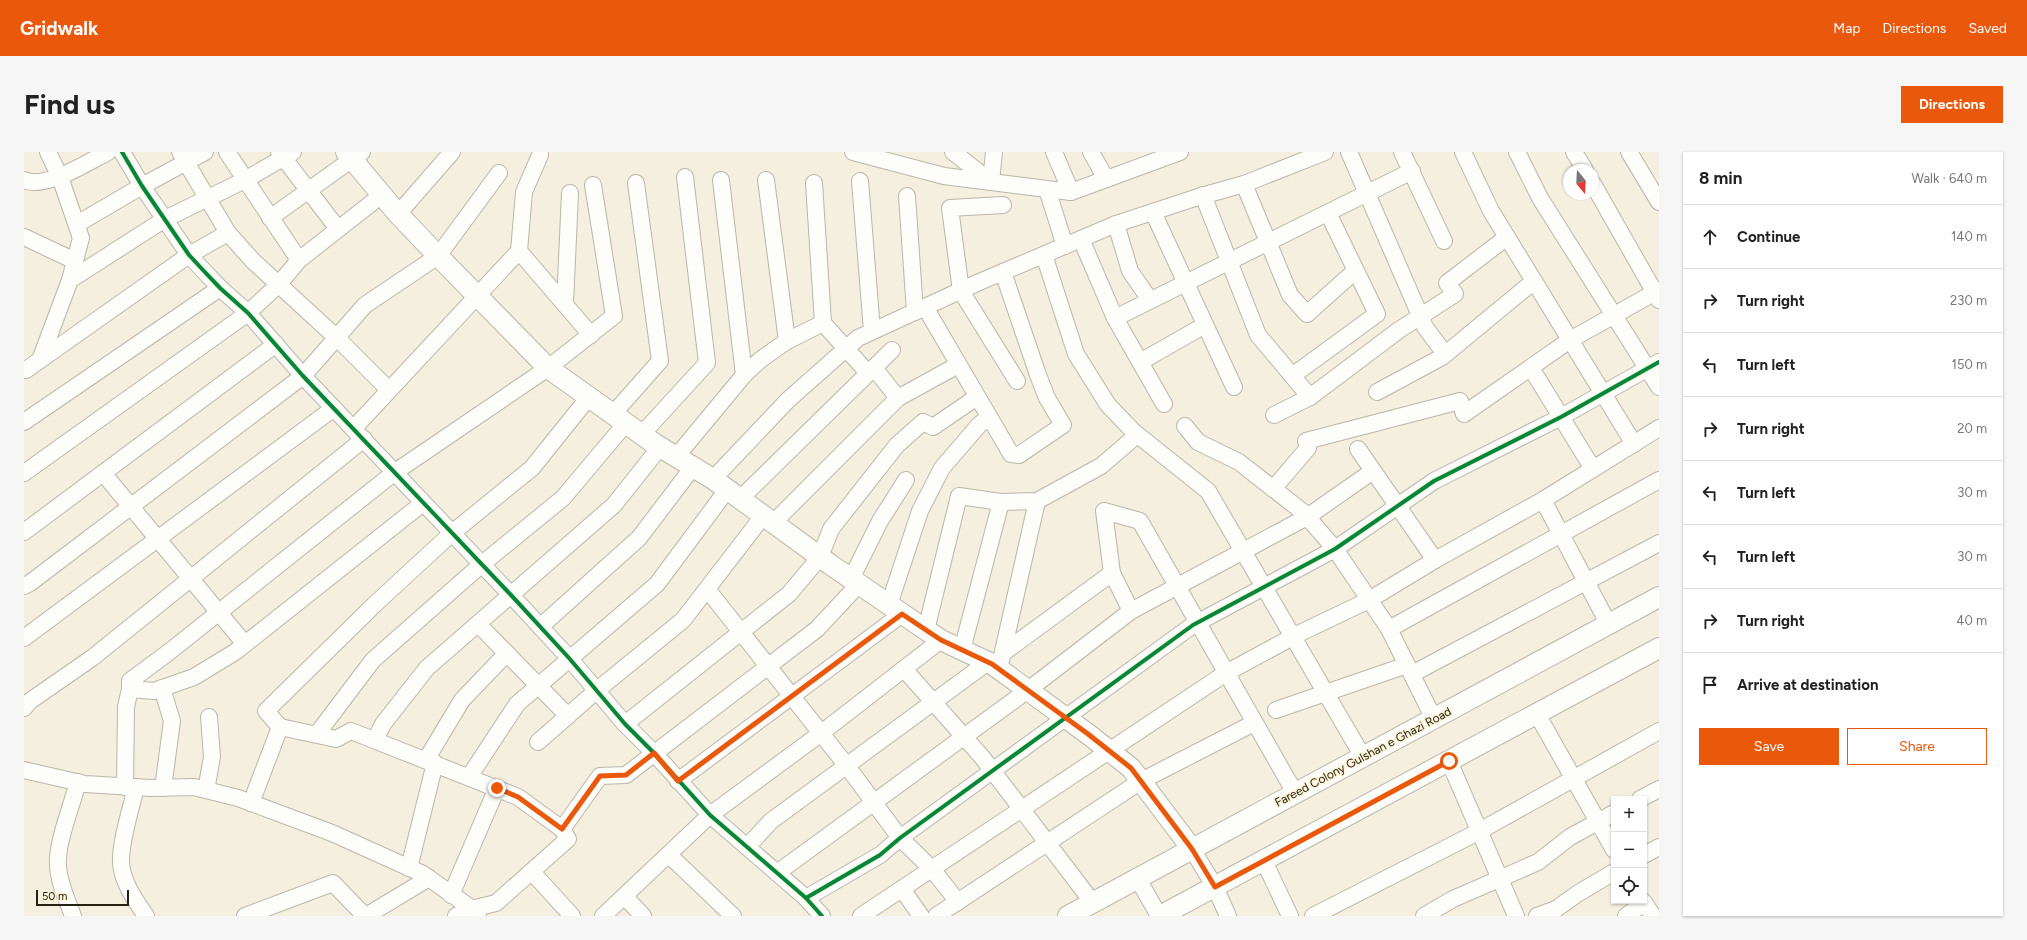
<!DOCTYPE html>
<meta charset="utf-8">
<style>
:root{--surface:#fff;--page:#f6f6f6;--text:#222;--muted:#767676;--line:#e0e0e0;--accent:#ea580c}
body{margin:0;font-family:Figtree,sans-serif;background:var(--page);color:var(--text)}
.controls{position:absolute;right:12px;bottom:12px;display:grid;overflow:hidden;border-radius:0px;box-shadow:0 1px 3px #0004}
.controls button{width:36px;height:36px;display:grid;place-items:center;padding:0;border:0;border-bottom:1px solid var(--line);background:var(--surface);color:var(--text);font:20px sans-serif}
.compass{position:absolute;left:1539px;top:12px;width:36px;height:36px;border-radius:50%;background:var(--surface);box-shadow:0 1px 3px #0004;rotate:162deg}
.scale{position:absolute;left:12px;bottom:10px;width:93px;box-sizing:border-box;padding-left:4px;border:2px solid #242116;border-top:0;font-size:11px;line-height:14px;white-space:nowrap;color:#242116;-webkit-text-stroke:3px #fdf3d6;paint-order:stroke}
.stop{position:absolute;width:12px;height:12px;margin:-9px;border:3px solid #ea580c;border-radius:50%;background:#fff}
.stop.end{background:#ea580c;border-color:#fff;box-shadow:0 1px 4px #0008}
.list{margin:0;padding:0;list-style:none}
h2{display:flex;justify-content:space-between;align-items:center;height:52px;margin:0;padding:0 16px;font-size:17px}
h2 small{font-size:13px;font-weight:400;color:var(--muted)}
.list li{display:grid;grid-template-columns:26px 1fr auto;gap:12px;align-items:center;box-sizing:border-box;height:64px;padding:0 16px;border-top:1px solid var(--line)}
.list b{display:block;font-size:15px;white-space:nowrap}
.list em{font-size:13px;font-style:normal;color:var(--muted)}
.actions{display:flex;gap:8px;padding:12px 16px}
.actions a{flex:1;padding:9px 0;border:1px solid var(--accent);border-radius:0px;text-align:center;font-size:14px;color:var(--accent)}
.actions .main{background:var(--accent);color:#fff}
.icon{flex:none;width:22px;height:22px;fill:none;stroke:currentColor;stroke-width:2;stroke-linecap:round;stroke-linejoin:round}
.map{position:relative;flex:none;width:1635px;height:764px;overflow:hidden;border-radius:0px}
header{display:flex;align-items:center;gap:24px;box-sizing:border-box;height:56px;padding:0 20px;background:var(--accent);color:#fff}
header strong{font-size:19px}
nav{display:flex;gap:22px;margin-inline-start:auto;font-size:14px}
.intro{display:flex;align-items:center;justify-content:space-between;box-sizing:border-box;height:96px;padding:0 24px}
h1{margin:0;font-size:28px}
.button{padding:10px 18px;border-radius:0px;background:var(--accent);color:#fff;font-size:14px;font-weight:700}
main{display:flex;gap:24px;padding:0 24px}
aside{flex:1;background:var(--surface);border-radius:0px;box-shadow:0 1px 3px #0004}
.map>svg:first-child{display:block}
.lines{fill:none;stroke-linecap:round;stroke-linejoin:round}
.minor-casing{stroke:#bab6aa;stroke-width:18}
.major-casing{stroke:#bab6aa;stroke-width:22}
.minor{stroke:#fdfdfa;stroke-width:16}
.major{stroke:#fdfdfa;stroke-width:20}
.cycleway-casing{stroke:#fdf3d6;stroke-width:6}
.cycleway{stroke:#00873e;stroke-width:4}
.route{stroke:#ea580c;stroke-width:5}
.labels{text-anchor:middle;dominant-baseline:central;stroke-width:3;stroke-linejoin:round;paint-order:stroke}
.street-label{font-size:12px;fill:#242116;stroke:#fdf3d6}
</style>
<header>
<strong>Gridwalk</strong>
<nav><a>Map</a><a>Directions</a><a>Saved</a></nav>
</header>
<div class="intro"><h1>Find us</h1><a class="button">Directions</a></div>
<main>
<div class="map">
<svg width="1635" height="764" viewBox="0 0 1635 764">
<rect width="100%" height="100%" fill="#f4efdf"/>
<g class="lines">
<defs>
<g id="minor">
<polyline points="98,0 118,34 165,103 178,117 196,136 224,161 279,224 487,443 545,506 601,572 630,601 686,663 782,746 798,764"/>
<polyline points="156,0 204,81 229,109 313,186 364,237"/>
<polyline points="203,0 275,108"/>
<polyline points="255,0 314,77"/>
<polyline points="829,0 920,24 1047,40 1156,0"/>
<polyline points="929,0 967,30"/>
<polyline points="1030,0 1047,40"/>
<polyline points="1067,0 1082,27"/>
<polyline points="1325,0 1401,175 1421,202"/>
<polyline points="1378,0 1420,89"/>
<polyline points="1439,0 1467,59 1610,292"/>
<polyline points="1493,0 1516,46 1635,235"/>
<polyline points="1550,0 1561,18"/>
<polyline points="1605,0 1635,50"/>
<path d="M0 28C21 38 64 10 84 0"/>
<polyline points="697,28 720,223"/>
<polyline points="742,28 763,189"/>
<polyline points="836,29 848,179"/>
<polyline points="967,30 970,0"/>
<polyline points="790,31 799,171 844,221"/>
<polyline points="1220,32 1266,143 1283,162 1331,119"/>
<polyline points="1569,32 1635,148"/>
<polyline points="1023,37 1041,94"/>
<polyline points="1179,43 1234,183 1286,245"/>
<polyline points="883,44 891,160"/>
<polyline points="979,53 926,56 937,139 993,229"/>
<polyline points="1129,60 1210,235"/>
<polyline points="374,62 428,0"/>
<polyline points="246,66 338,0"/>
<polyline points="53,72 118,34 181,0"/>
<polyline points="1092,72 1106,119 1126,148"/>
<polyline points="0,85 51,109"/>
<polyline points="1057,87 1091,166 1140,252"/>
<polyline points="495,99 567,183"/>
<polyline points="1020,103 1052,202 1084,253 1110,280 1184,339 1339,605"/>
<polyline points="46,128 141,67 221,28 269,0"/>
<polyline points="541,151 546,41"/>
<polyline points="901,155 987,302 995,303 1039,273 1023,246 1014,223 979,120"/>
<polyline points="1091,166 1388,19"/>
<polyline points="16,208 46,128 57,86 36,25 24,0"/>
<polyline points="1116,210 1181,173"/>
<polyline points="850,216 874,246"/>
<polyline points="1507,216 1569,317"/>
<polyline points="0,218 2,218 165,103 204,81"/>
<polyline points="1268,224 1353,162 1304,61"/>
<polyline points="1353,240 1418,205 1510,129"/>
<polyline points="589,262 636,209 612,31"/>
<polyline points="1250,263 1286,245 1375,178 1431,142 1423,131 1483,85"/>
<polyline points="0,270 196,136"/>
<polyline points="1161,274 1174,290 1215,310 1279,360 1311,397 1365,477 1410,567"/>
<polyline points="330,276 495,99 500,40 516,3"/>
<polyline points="618,282 683,211 661,25"/>
<polyline points="1334,297 1411,408"/>
<polyline points="652,305 720,223 736,208 763,189 799,171"/>
<polyline points="0,321 224,161 255,132 275,108 359,42"/>
<polyline points="79,321 221,492"/>
<polyline points="689,327 764,248 834,186 953,131 1092,72 1174,45 1220,32 1301,0"/>
<polyline points="1249,337 1284,296 1282,289 1436,249 1440,262 1546,188 1635,138"/>
<polyline points="716,347 868,198"/>
<polyline points="1519,348 1585,473"/>
<polyline points="749,371 874,246 934,213"/>
<polyline points="0,380 252,192"/>
<polyline points="827,427 856,369 882,328"/>
<polyline points="0,434 6,431 279,224 341,153 414,104 475,21"/>
<polyline points="683,437 823,614 876,686 908,717 934,750"/>
<polyline points="865,453 896,359 918,316 955,273 965,265"/>
<polyline points="1107,459 1088,421 1080,359 1116,369 1271,641"/>
<polyline points="455,473 544,564"/>
<polyline points="516,475 615,386 669,315"/>
<polyline points="1365,477 1635,328"/>
<polyline points="902,478 935,344 977,350 1013,349 1077,314 1113,283"/>
<polyline points="0,486 310,256"/>
<polyline points="938,498 977,350"/>
<polyline points="979,501 1088,421"/>
<polyline points="880,517 958,605 1069,751"/>
<polyline points="975,517 1013,349"/>
<polyline points="1388,522 1635,391"/>
<polyline points="138,536 148,569 139,636"/>
<polyline points="106,537 130,539 170,525 211,500 399,351"/>
<polyline points="0,556 6,549 68,506 340,287"/>
<polyline points="1252,558 1383,513"/>
<polyline points="1513,562 1590,698"/>
<polyline points="601,572 765,442 796,405 807,377 873,293 899,270 909,275 953,245"/>
<polyline points="293,582 349,508 458,412 539,346 602,271"/>
<polyline points="351,588 359,572 403,516 590,353 636,295"/>
<polyline points="514,590 572,539 659,468 739,364"/>
<polyline points="402,608 438,548 483,501"/>
<polyline points="1425,609 1492,764"/>
<polyline points="0,618 61,632 127,636 170,635 214,646 308,681 399,722 454,761"/>
<polyline points="445,625 493,552 633,432 703,338"/>
<polyline points="654,629 878,462"/>
<polyline points="101,635 102,555 106,537 106,529 145,500 371,320 524,216 590,164 569,33"/>
<path d="M112 635C107 657 96 690 97 711 98 730 112 749 122 764"/>
<polyline points="182,638 188,605 185,565"/>
<polyline points="1616,647 1635,637"/>
<polyline points="227,651 256,575"/>
<polyline points="538,677 494,645 327,579 312,587 256,575 242,559 350,453 428,381 508,316 565,245"/>
<polyline points="723,695 747,669 964,510"/>
<polyline points="1168,697 1191,735 1204,764"/>
<polyline points="645,703 709,764"/>
<polyline points="1620,703 1635,695"/>
<polyline points="1240,709 1266,764"/>
<polyline points="385,716 411,611"/>
<polyline points="508,720 548,764"/>
<polyline points="753,721 1004,538 1107,459 1283,365 1349,319"/>
<polyline points="1114,727 1135,764"/>
<polyline points="878,737 897,764"/>
<polyline points="427,743 473,636"/>
<polyline points="601,745 619,764"/>
<polyline points="782,746 856,703 876,686 1169,473 1311,397 1410,329 1537,265 1635,210"/>
<polyline points="1619,749 1629,764"/>
<path d="M49 764C43 748 35 731 34 714 32 692 48 653 54 630"/>
<polyline points="221,764 309,731 341,764"/>
<polyline points="342,764 405,726"/>
<polyline points="432,764 447,757 472,751 544,687 538,677 576,624 602,623 793,477 835,432"/>
<polyline points="579,764 686,663 796,582 917,488"/>
<polyline points="837,764 1202,521 1274,482 1345,448 1411,408 1519,348 1635,276"/>
<polyline points="912,764 1117,629 1230,571"/>
<polyline points="1289,764 1452,681 1635,579"/>
<polyline points="1400,764 1429,747 1514,710 1546,685 1590,661"/>
<polyline points="1513,764 1532,757 1553,742 1590,720"/>
<polyline points="1602,764 1620,751"/>
</g>
<g id="major">
<polyline points="322,0 374,62 414,104 524,216 631,292 689,327 807,413 902,478 917,488 968,512 1064,582 1107,616 1168,697"/>
<polyline points="1044,764 1635,445"/>
<polyline points="1136,764 1635,496"/>
</g>
</defs>
<use href="#minor" class="minor-casing"/>
<use href="#major" class="major-casing"/>
<use href="#minor" class="minor"/>
<use href="#major" class="major"/>
<defs>
<g id="cycleway">
<polyline points="98,0 118,34 165,103 178,117 196,136 224,161 279,224 487,443 545,506 601,572 630,601 686,663 782,746 798,764"/>
<polyline points="782,746 856,703 876,686 1169,473 1311,397 1410,329 1537,265 1635,210"/>
</g>
</defs>
<use href="#cycleway" class="cycleway-casing"/>
<use href="#cycleway" class="cycleway"/>
</g>
<g class="lines">
<polyline class="route" points="473,636 494,645 538,677 576,624 602,623 630,601 654,629 878,462 917,488 968,512 1064,582 1107,616 1168,697 1191,735 1425,609"/>
</g>
<g class="labels">
<g class="street-label">
<text transform="translate(1339 605) rotate(-28)">Fareed Colony Gulshan e Ghazi Road</text>
</g>
</g>
</svg>
<div class="controls">
<button>+</button>
<button>−</button>
<button><svg class="icon" aria-label="locate" viewBox="0 0 24 24"><circle cx="12" cy="12" r="6"/><path d="M12 2v4M12 18v4M2 12h4M18 12h4"/></svg></button>
</div>
<svg class="compass" viewBox="-18 -18 36 36"><path d="M0-13l5 13h-10z" fill="#e53935"/><path d="M0 13l5-13h-10z" fill="#767676"/></svg>
<div class="scale">50 m</div>
<div class="stop" style="left:1425px;top:609px"></div>
<div class="stop end" style="left:473px;top:636px"></div>
</div>
<aside>
<h2>8 min<small>Walk · 640 m</small></h2>
<ul class="list">
<li><svg class="icon" aria-label="ahead" viewBox="0 0 24 24"><path d="M12 20V5M6 11l6-6 6 6"/></svg><div><b>Continue</b></div><em>140 m</em></li>
<li><svg class="icon" aria-label="right" viewBox="0 0 24 24"><path d="M7 20v-9h11M14 6l5 5-5 5"/></svg><div><b>Turn right</b></div><em>230 m</em></li>
<li><svg class="icon" aria-label="left" viewBox="0 0 24 24"><path d="M17 20v-9H6M10 6l-5 5 5 5"/></svg><div><b>Turn left</b></div><em>150 m</em></li>
<li><svg class="icon" aria-label="right" viewBox="0 0 24 24"><path d="M7 20v-9h11M14 6l5 5-5 5"/></svg><div><b>Turn right</b></div><em>20 m</em></li>
<li><svg class="icon" aria-label="left" viewBox="0 0 24 24"><path d="M17 20v-9H6M10 6l-5 5 5 5"/></svg><div><b>Turn left</b></div><em>30 m</em></li>
<li><svg class="icon" aria-label="left" viewBox="0 0 24 24"><path d="M17 20v-9H6M10 6l-5 5 5 5"/></svg><div><b>Turn left</b></div><em>30 m</em></li>
<li><svg class="icon" aria-label="right" viewBox="0 0 24 24"><path d="M7 20v-9h11M14 6l5 5-5 5"/></svg><div><b>Turn right</b></div><em>40 m</em></li>
<li><svg class="icon" aria-label="arrive" viewBox="0 0 24 24"><path d="M6 21V4h12l-3 4 3 4H6"/></svg><div><b>Arrive at destination</b></div></li>
</ul>
<div class="actions"><a class="main">Save</a><a>Share</a></div>
</aside>
</main>
